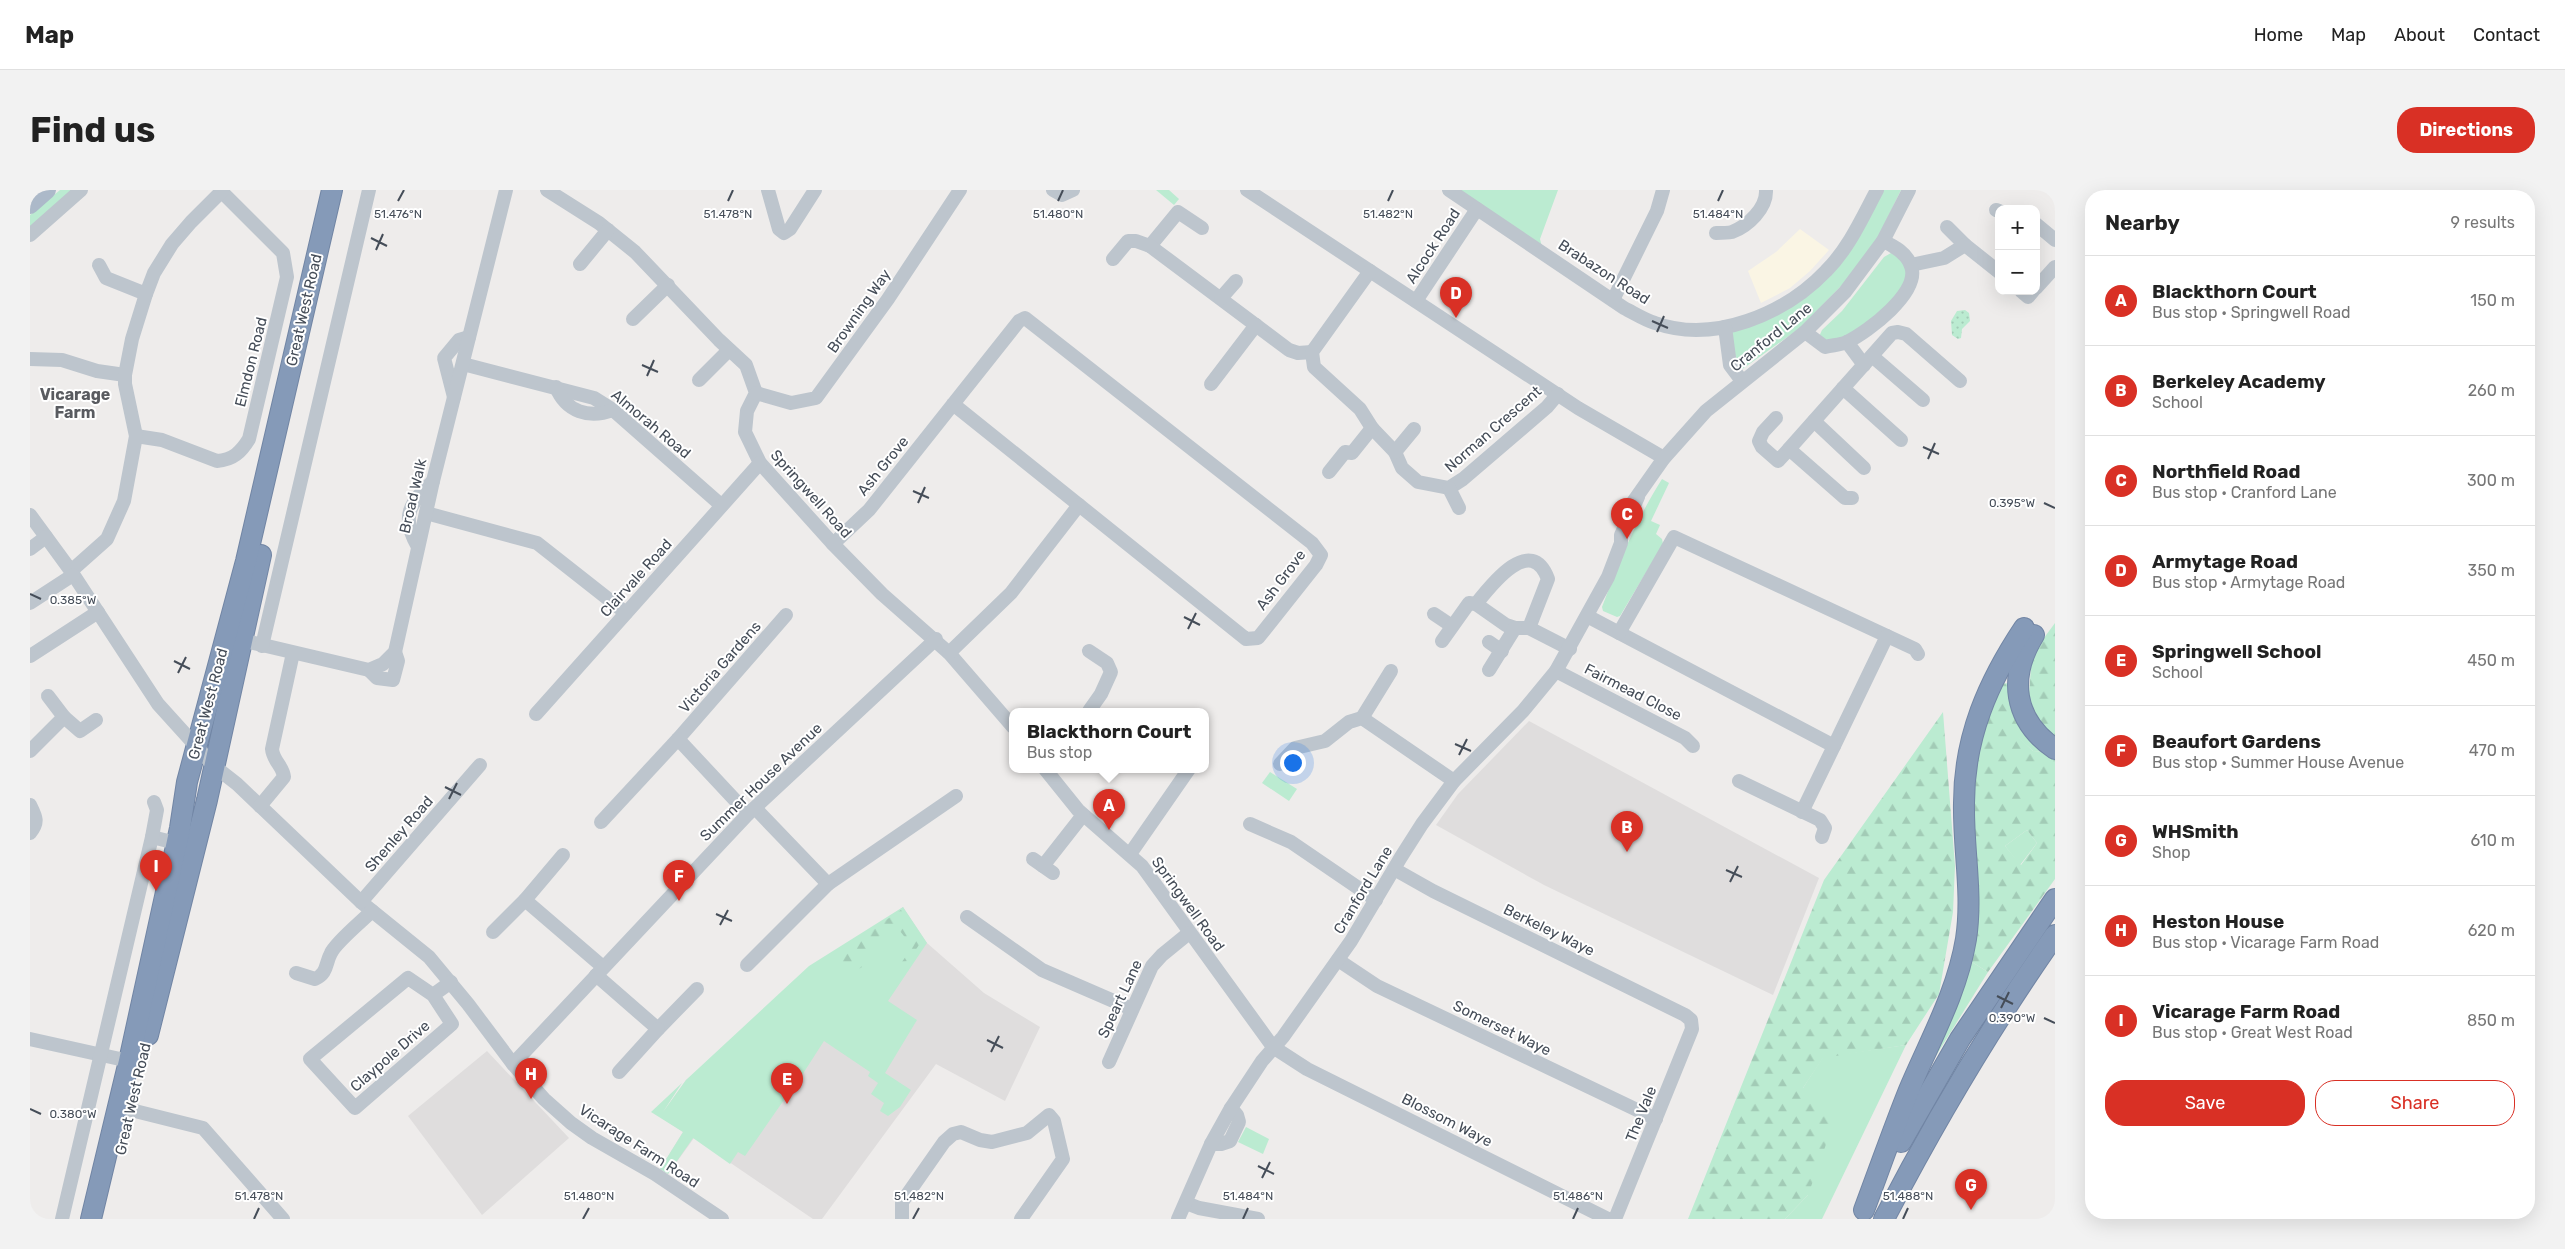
<!DOCTYPE html>
<meta charset="utf-8">
<style>
:root{--surface:#fff;--page:#f2f2f2;--text:#222;--muted:#767676;--line:#e0e0e0;--accent:#d93025}
body{margin:0;font-family:Rubik,sans-serif;background:var(--page);color:var(--text)}
.controls{position:absolute;right:15px;top:15px;display:grid;overflow:hidden;border-radius:10px;box-shadow:0 5px 20px #0002}
.controls button{width:45px;height:45px;display:grid;place-items:center;padding:0;border:0;border-bottom:1px solid var(--line);background:var(--surface);color:var(--text);font:25px sans-serif}
.you{position:absolute;left:1262px;top:572px;width:18px;height:18px;margin:-12px;border:4px solid #fff;border-radius:50%;background:#1a73e8;box-shadow:0 0 0 8px #1a73e833}
.badge{display:grid;place-items:center;width:32px;height:32px;border-radius:50%;background:var(--accent);color:#fff;font-size:16px;font-weight:700}
.pin{position:absolute;translate:-50% -41px;filter:drop-shadow(0 1px 2px #0008)}
.pin::after{content:'';position:absolute;top:26px;width:18px;height:15px;background:inherit;clip-path:polygon(0 0,100% 0,50% 100%)}
.popup{position:absolute;left:979px;top:518px;width:200px;height:65px;box-sizing:border-box;display:grid;place-content:center;border-radius:10px;background:var(--surface);filter:drop-shadow(0 1px 4px #0005);font-size:16px;white-space:nowrap;color:var(--muted)}
.popup b{font-size:19px;color:var(--text)}
.popup::after{content:'';position:absolute;left:50%;top:100%;margin-left:-10px;border:10px solid transparent;border-top-color:var(--surface)}
.list{margin:0;padding:0;list-style:none}
h2{display:flex;justify-content:space-between;align-items:center;height:65px;margin:0;padding:0 20px;font-size:21px}
h2 small{font-size:16px;font-weight:400;color:var(--muted)}
.list li{display:grid;grid-template-columns:32px 1fr auto;gap:15px;align-items:center;box-sizing:border-box;height:90px;padding:0 20px;border-top:1px solid var(--line)}
.list b{display:block;font-size:19px;white-space:nowrap}
.list p{margin:0;font-size:16px;white-space:nowrap;color:var(--muted)}
.list em{font-size:16px;font-style:normal;color:var(--muted)}
.actions{display:flex;gap:10px;padding:15px 20px}
.actions a{flex:1;padding:11px 0;border:1px solid var(--accent);border-radius:20px;text-align:center;font-size:18px;color:var(--accent)}
.actions .main{background:var(--accent);color:#fff}
.map{position:relative;flex:none;width:2025px;height:1029px;overflow:hidden;border-radius:20px}
header{display:flex;align-items:center;gap:30px;box-sizing:border-box;height:70px;padding:0 25px;background:var(--surface);border-bottom:1px solid var(--line)}
header strong{font-size:24px}
nav{display:flex;gap:28px;margin-inline-start:auto;font-size:18px}
.intro{display:flex;align-items:center;justify-content:space-between;box-sizing:border-box;height:120px;padding:0 30px}
h1{margin:0;font-size:35px}
.button{padding:12px 22px;border-radius:20px;background:var(--accent);color:#fff;font-size:18px;font-weight:700}
main{display:flex;gap:30px;padding:0 30px}
aside{flex:1;background:var(--surface);border-radius:20px;box-shadow:0 5px 20px #0002}
.map>svg:first-child{display:block}
.commercial{fill:#faf5e4}
.education{fill:#dfdddd}
.grass{fill:#bbebd1}
.forest{fill:url(#forest-firs);fill-rule:evenodd}
.park{fill:url(#park-dots)}
.lines{fill:none;stroke-linecap:round;stroke-linejoin:round}
.highway-casing{stroke:#7185a4;stroke-width:22}
.minor{stroke:#bdc5cd;stroke-width:14}
.major{stroke:#acb9c9;stroke-width:18}
.highway{stroke:#859ab8;stroke-width:20}
.ticks{fill:none;stroke:#454d58;stroke-width:2}
.labels{text-anchor:middle;dominant-baseline:central;stroke-width:4;stroke-linejoin:round;paint-order:stroke}
.street-label{font-size:15px;fill:#454d58;stroke:#fff}
.neighbourhood-label{font-size:16px;font-weight:bold;fill:#595b60;stroke:#fff}
.ticks-label{font-size:12px;text-anchor:middle;fill:#454d58;stroke:#fff;stroke-width:4;stroke-linejoin:round;paint-order:stroke}
</style>
<header>
<strong>Map</strong>
<nav><a>Home</a><a>Map</a><a>About</a><a>Contact</a></nav>
</header>
<div class="intro"><h1>Find us</h1><a class="button">Directions</a></div>
<main>
<div class="map">
<svg width="2025" height="1029" viewBox="0 0 2025 1029">
<defs>
<pattern id="forest-firs" width="22" height="20" patternUnits="userSpaceOnUse" patternTransform="scale(1.25)"><rect width="22" height="20" fill="#bbebd1"/><path d="M5 1l3.5 6h-7zM16 11l3.5 6h-7z" fill="#a2cbb6"/></pattern>
<pattern id="park-dots" width="8" height="8" patternUnits="userSpaceOnUse" patternTransform="scale(1.25)"><rect width="8" height="8" fill="#bbebd1"/><path d="M2 2h.1M6 6h.1" fill="none" stroke="#a2cbb6" stroke-width="1.8" stroke-linecap="round"/></pattern>
</defs>
<rect width="100%" height="100%" fill="#eeeceb"/>
<polygon class="commercial" points="1770,39 1799,60 1780,81 1760,98 1731,113 1718,81 1746,62"/>
<g class="education">
<polygon points="1499,531 1789,688 1743,805 1514,695 1406,635 1428,604"/>
<polygon points="873,717 897,753 954,803 1010,837 975,911 906,874 792,1029 783,1029 664,948 638,984 630,979 653,942 630,927 656,890"/>
<polygon points="457,861 539,948 452,1025 378,926"/>
</g>
<g class="grass">
<polygon points="30,0 43,0 0,38 0,25"/>
<polygon points="1126,0 1139,0 1149,9 1144,15"/>
<polygon points="1427,0 1528,0 1510,49 1512,57"/>
<polygon points="1852,0 1871,0 1847,49 1817,90 1770,138 1711,180 1707,176 1701,142 1800,84"/>
<polygon points="1861,63 1874,71 1878,85 1866,108 1831,138 1800,153 1788,149 1792,140 1812,121 1854,67"/>
<path d="M1632 289 1639 293 1621 331 1630 335 1626 344 1632 349 1633 354 1590 426 1587 427 1573 421 1572 417C1589 372 1606 330 1632 289Z"/>
<polygon points="1991,533 2019,562 2003,561 1985,545"/>
<polygon points="1240,582 1267,599 1259,611 1232,593"/>
<polygon points="1997,640 2007,653 1990,675 1975,656"/>
<polygon points="873,717 897,753 858,811 887,830 855,883 881,900 870,917 858,926 850,921 854,913 841,904 848,893 838,886 840,882 794,851 765,896 762,894 754,905 756,907 715,966 708,962 700,974 663,948 638,984 630,979 653,942 621,922 652,893 633,922 656,890 779,776"/>
<polygon points="1937,769 1958,782 1886,898"/>
<polygon points="1876,855 1792,1029 1755,1029 1778,1005 1773,898 1793,867"/>
<polygon points="1216,937 1239,949 1233,964 1208,952"/>
</g>
<g class="forest">
<polygon points="2025,433 2025,548 2012,537 1998,517 2002,464"/>
<path d="M1982 493 1991 533 1986 545 2003 561 2019 562 2025 565V689L1958 782 1937 769 1939 597 1966 494ZM1997 640 2007 653 1991 675 1975 656Z"/>
<polygon points="1913,522 1925,676 1923,722 1909,804 1876,855 1793,868 1773,898 1805,929 1778,1005 1755,1029 1658,1029 1794,690"/>
<path d="M871 720 891 752 878 771 871 773C883 759 881 753 868 739 845 746 838 751 835 775L826 781 812 772 811 760Z"/>
</g>
<polygon class="park" points="1935,120 1939,123 1940,131 1932,139 1931,148 1928,149 1922,145 1921,131 1927,121"/>
<g class="lines">
<defs>
<g id="highway">
<path d="M2004 445C1978 487 1983 530 2025 559"/>
<polyline points="118,845 177,610 231,365"/>
<polyline points="1871,952 1930,849 2025,709"/>
<path d="M1834 1020C1849 980 1863 940 1879 900 1900 850 1927 803 1936 749 1943 703 1933 659 1934 613 1934 547 1958 492 1994 438"/>
<polyline points="61,1029 99,871 150,638 157,592 216,371 302,0"/>
<path d="M1854 1029C1905 931 1961 836 2025 745"/>
</g>
</defs>
<use href="#highway" class="highway-casing"/>
<g class="minor">
<polyline points="517,0 569,33 605,62 689,150 716,175 726,203 717,221 715,242 730,273 803,354 852,404 919,463 983,537"/>
<polyline points="738,0 749,39 754,43 760,39 785,0"/>
<polyline points="1023,0 1032,5 1043,0"/>
<polyline points="1217,0 1548,218 1634,268"/>
<path d="M1419 0 1594 118C1604 123 1615 130 1625 133 1684 154 1755 124 1796 81 1819 58 1832 28 1847 0"/>
<polyline points="1966,20 1969,21"/>
<polyline points="2006,34 2025,50"/>
<polyline points="1917,37 1935,55"/>
<path d="M1686 43C1691 43 1697 43 1702 42 1718 36 1737 18 1736 0"/>
<polyline points="0,45 51,0"/>
<polyline points="1120,56 1148,22 1172,38"/>
<polyline points="1083,69 1098,51 1106,51 1120,56 1259,160 1268,163 1282,162"/>
<polyline points="550,74 578,40"/>
<polyline points="69,75 76,88 116,104"/>
<polyline points="1881,75 1914,68 1935,55 1969,82"/>
<polyline points="1340,81 1282,162 1284,177 1330,219 1342,238 1365,262 1372,278 1388,292 1419,298 1433,289 1517,217 1528,204"/>
<polyline points="2006,98 2025,77"/>
<polyline points="1991,101 1998,107 2003,101"/>
<polyline points="1191,108 1206,91"/>
<polyline points="1583,110 1627,21 1633,0"/>
<polyline points="1386,111 1447,19"/>
<polyline points="603,129 638,95"/>
<polyline points="1695,137 1700,175 1712,191"/>
<path d="M1775 142 1795 157C1802 155 1811 155 1817 152 1838 142 1891 102 1881 76 1877 63 1864 56 1853 51"/>
<polyline points="1817,152 1834,175"/>
<polyline points="1842,166 1893,210"/>
<polyline points="0,169 32,170 67,181 95,185"/>
<polyline points="433,174 564,208 583,220 691,315"/>
<polyline points="669,190 699,160"/>
<polyline points="1181,194 1226,135"/>
<path d="M526 197C536 222 559 229 583 220"/>
<polyline points="1813,198 1871,250"/>
<polyline points="726,203 761,213 786,208 858,109 930,0"/>
<polyline points="424,207 414,168 429,150 439,147"/>
<polyline points="1746,228 1733,242 1729,251 1732,257 1748,271 1759,259"/>
<polyline points="1784,231 1834,278"/>
<path d="M106 246 132 250 187 271C203 270 211 262 219 249L257 87 253 63 192 2"/>
<polyline points="1365,262 1384,239"/>
<polyline points="1299,282 1315,262 1322,263 1342,238"/>
<polyline points="1419,298 1429,318"/>
<polyline points="1822,308 1815,308 1759,259 1862,143 1868,142 1876,144 1930,191"/>
<polyline points="1603,312 1634,268 1676,221 1775,142 1815,102 1853,51 1879,0"/>
<polyline points="396,323 507,353 596,423"/>
<polyline points="0,325 41,381 128,514 184,576 207,594 331,712 399,767 438,814 483,874 514,909 541,933 562,948 625,984 692,1029"/>
<polyline points="803,354 839,320 989,131 995,128 1282,353 1291,365 1286,375 1228,448 1216,449 923,214"/>
<path d="M388 357C370 326 380 313 403 291"/>
<polyline points="0,359 16,347"/>
<polyline points="41,381 77,349 94,311 106,246 95,194 95,185 102,149 116,104 124,83 142,54 161,32 193,0"/>
<polyline points="0,413 43,385"/>
<path d="M1446 414C1461 395 1501 343 1518 389L1499 438"/>
<polyline points="1404,424 1422,436"/>
<polyline points="1557,426 1804,556 1772,622"/>
<polyline points="1589,443 1644,347 1885,459 1888,464"/>
<polyline points="211,450 339,480 353,474 365,462 403,291 476,0"/>
<polyline points="1412,451 1439,413 1446,414 1476,435 1485,438 1499,438 1540,459"/>
<polyline points="1459,452 1472,461"/>
<polyline points="232,456 339,0"/>
<polyline points="919,463 981,403 1049,315"/>
<polyline points="0,466 68,422"/>
<polyline points="339,480 347,488 363,490 368,471 365,462"/>
<polyline points="1459,480 1485,438"/>
<polyline points="1526,481 1655,548 1663,556"/>
<polyline points="18,506 34,527"/>
<polyline points="1059,521 1071,504 1081,482 1077,473 1059,461"/>
<polyline points="506,524 730,273"/>
<polyline points="1332,528 1361,481"/>
<polyline points="1804,556 1857,446"/>
<polyline points="0,561 34,527 50,541 66,530"/>
<polyline points="1250,574 1265,558 1295,551 1319,532 1332,528 1424,591"/>
<polyline points="1015,579 1048,620 1112,676 1243,857 1277,879 1578,1029"/>
<polyline points="1709,591 1790,630 1795,638 1792,647"/>
<path d="M0 615C6 627 9 632 0 643"/>
<path d="M230 616 254 587C253 576 243 571 242 559L263 463"/>
<polyline points="725,618 798,694 926,606"/>
<polyline points="718,624 648,549 756,425"/>
<polyline points="571,632 648,549"/>
<polyline points="1220,634 1261,652 1346,710"/>
<polyline points="122,647 146,653"/>
<polyline points="1100,664 1159,579"/>
<polyline points="1003,669 1023,683"/>
<polyline points="1013,676 1053,625"/>
<polyline points="1364,679 1403,701 1655,825 1661,830 1662,839 1585,1029"/>
<polyline points="495,710 533,665"/>
<polyline points="331,712 450,575"/>
<polyline points="937,727 1012,780 1102,819"/>
<polyline points="463,742 495,710 573,777"/>
<polyline points="1308,770 1347,796 1626,929"/>
<polyline points="717,775 798,694"/>
<path d="M266 783 285 789C298 783 295 774 301 763 306 752 332 731 342 721"/>
<polyline points="566,785 628,839 667,799"/>
<polyline points="403,805 378,788 280,869 325,918 422,834 403,805 421,792"/>
<polyline points="0,849 99,871"/>
<polyline points="1079,872 1122,776 1132,765 1159,743"/>
<polyline points="483,874 718,624 906,449"/>
<polyline points="589,882 628,839"/>
<polyline points="101,920 173,938 253,1029"/>
<polyline points="1181,954 1191,954 1200,951 1209,932 1207,925 1201,918"/>
<polyline points="1156,1013 1169,1018 1228,1029"/>
<polyline points="32,1029 122,647 127,620 124,612"/>
<polyline points="872,1029 872,1012 914,952 923,944 931,942 950,950 962,952 997,943 1019,925 1024,931 1033,969 991,1029"/>
<polyline points="1148,1029 1181,954 1201,918 1232,871 1253,847 1321,751 1371,667 1392,634 1424,591 1493,521 1526,481 1578,387 1591,353 1591,345 1608,307"/>
</g>
<polyline class="major" points="0,15 17,0"/>
<use href="#highway" class="highway"/>
</g>
<path class="ticks" d="M368 11 374 0M698 11 703 0M1028 11 1033 0M1358 11 1363 0M1688 11 1693 0M341 48 357 56M346 60 353 44M1622 131 1638 138M1627 142 1634 126M612 175 628 182M617 186 624 170M1893 257 1909 264M1898 269 1905 253M883 301 899 308M888 313 895 297M2014 313 2025 318M0 404 11 409M1154 427 1170 435M1158 439 1166 423M144 471 160 479M148 483 156 467M1425 554 1441 561M1429 565 1437 549M415 597 431 605M419 609 427 593M1696 680 1712 687M1700 692 1708 676M686 724 702 731M690 735 698 720M1967 806 1983 814M1971 818 1979 802M2014 828 2025 833M957 850 973 858M961 862 969 846M0 919 11 924M1228 976 1244 984M1232 988 1240 972M224 1029 229 1018M553 1029 559 1018M883 1029 889 1018M1213 1029 1218 1018M1543 1029 1548 1018M1873 1029 1878 1018"/>
<g class="labels">
<g class="street-label">
<text transform="translate(1403 56) rotate(-57)">Alcock Road</text>
<text transform="translate(1574 82) rotate(33)">Brabazon Road</text>
<text transform="translate(274 120) rotate(-77)">Great West Road</text>
<text transform="translate(829 121) rotate(-55)">Browning Way</text>
<text transform="translate(1741 147) rotate(-39)">Cranford Lane</text>
<text transform="translate(221 172) rotate(-76)">Elmdon Road</text>
<text transform="translate(621 234) rotate(40)">Almorah Road</text>
<text transform="translate(1463 239) rotate(-41)">Norman Crescent</text>
<text transform="translate(853 276) rotate(-51)">Ash Grove</text>
<text transform="translate(781 304) rotate(48)">Springwell Road</text>
<text transform="translate(383 306) rotate(-77)">Broad Walk</text>
<text transform="translate(606 388) rotate(-48)">Clairvale Road</text>
<text transform="translate(1251 390) rotate(-53)">Ash Grove</text>
<text transform="translate(690 477) rotate(-49)">Victoria Gardens</text>
<text transform="translate(1603 502) rotate(27)">Fairmead Close</text>
<text transform="translate(178 514) rotate(-75)">Great West Road</text>
<text transform="translate(731 592) rotate(-44)">Summer House Avenue</text>
<text transform="translate(369 644) rotate(-49)">Shenley Road</text>
<text transform="translate(1333 700) rotate(-59)">Cranford Lane</text>
<text transform="translate(1158 714) rotate(54)">Springwell Road</text>
<text transform="translate(1519 740) rotate(26)">Berkeley Waye</text>
<text transform="translate(1090 809) rotate(-65)">Speart Lane</text>
<text transform="translate(1472 838) rotate(26)">Somerset Waye</text>
<text transform="translate(360 866) rotate(-41)">Claypole Drive</text>
<text transform="translate(103 909) rotate(-77)">Great West Road</text>
<text transform="translate(1611 924) rotate(-68)">The Vale</text>
<text transform="translate(1417 930) rotate(27)">Blossom Waye</text>
<text transform="translate(609 956) rotate(33)">Vicarage Farm Road</text>
</g>
<g class="neighbourhood-label">
<text x="45" y="204">Vicarage<tspan x="45" dy="18">Farm</tspan></text>
</g>
</g>
<g class="ticks-label">
<text x="368" y="28">51.476°N</text>
<text x="698" y="28">51.478°N</text>
<text x="1028" y="28">51.480°N</text>
<text x="1358" y="28">51.482°N</text>
<text x="1688" y="28">51.484°N</text>
<text x="1982" y="317">0.395°W</text>
<text x="43" y="414">0.385°W</text>
<text x="1982" y="832">0.390°W</text>
<text x="43" y="928">0.380°W</text>
<text x="1218" y="1010">51.484°N</text>
<text x="1548" y="1010">51.486°N</text>
<text x="229" y="1010">51.478°N</text>
<text x="559" y="1010">51.480°N</text>
<text x="889" y="1010">51.482°N</text>
<text x="1878" y="1010">51.488°N</text>
</g>
</svg>
<div class="controls">
<button>+</button>
<button>−</button>
</div>
<div class="you"></div>
<div class="pin badge" style="left:1079px;top:640px">A</div>
<div class="popup"><b>Blackthorn Court</b>Bus stop</div>
<div class="pin badge" style="left:1597px;top:662px">B</div>
<div class="pin badge" style="left:1597px;top:349px">C</div>
<div class="pin badge" style="left:1426px;top:128px">D</div>
<div class="pin badge" style="left:757px;top:914px">E</div>
<div class="pin badge" style="left:649px;top:711px">F</div>
<div class="pin badge" style="left:1941px;top:1020px">G</div>
<div class="pin badge" style="left:501px;top:909px">H</div>
<div class="pin badge" style="left:126px;top:701px">I</div>
</div>
<aside>
<h2>Nearby<small>9 results</small></h2>
<ul class="list">
<li><span class="badge">A</span><div><b>Blackthorn Court</b><p>Bus stop · Springwell Road</p></div><em>150 m</em></li>
<li><span class="badge">B</span><div><b>Berkeley Academy</b><p>School</p></div><em>260 m</em></li>
<li><span class="badge">C</span><div><b>Northfield Road</b><p>Bus stop · Cranford Lane</p></div><em>300 m</em></li>
<li><span class="badge">D</span><div><b>Armytage Road</b><p>Bus stop · Armytage Road</p></div><em>350 m</em></li>
<li><span class="badge">E</span><div><b>Springwell School</b><p>School</p></div><em>450 m</em></li>
<li><span class="badge">F</span><div><b>Beaufort Gardens</b><p>Bus stop · Summer House Avenue</p></div><em>470 m</em></li>
<li><span class="badge">G</span><div><b>WHSmith</b><p>Shop</p></div><em>610 m</em></li>
<li><span class="badge">H</span><div><b>Heston House</b><p>Bus stop · Vicarage Farm Road</p></div><em>620 m</em></li>
<li><span class="badge">I</span><div><b>Vicarage Farm Road</b><p>Bus stop · Great West Road</p></div><em>850 m</em></li>
</ul>
<div class="actions"><a class="main">Save</a><a>Share</a></div>
</aside>
</main>
